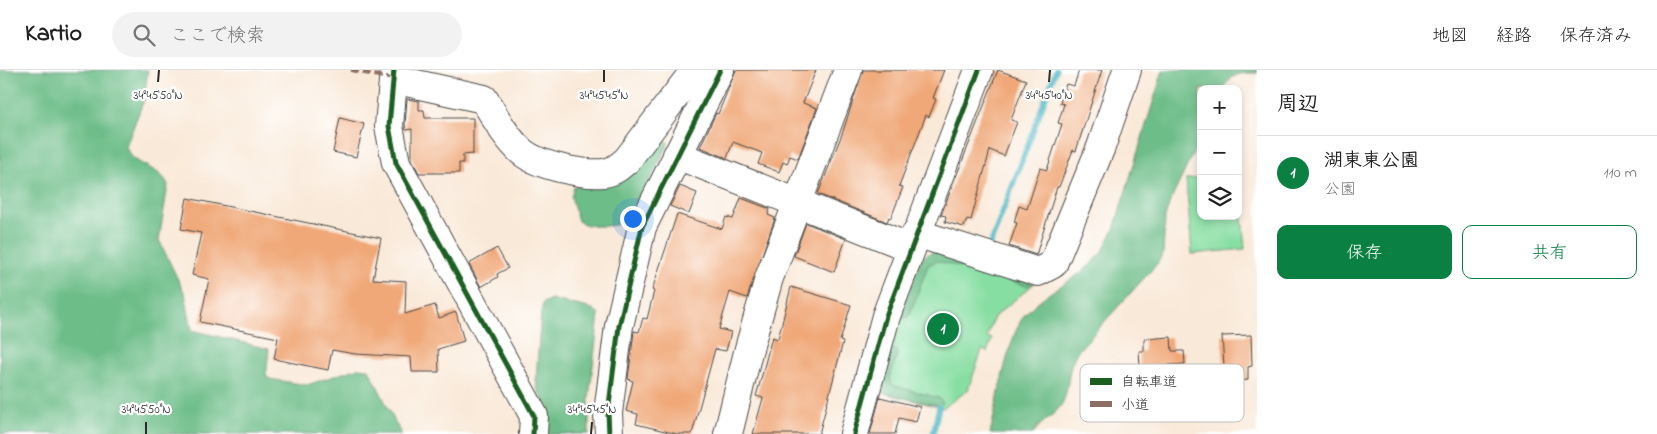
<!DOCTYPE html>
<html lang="ja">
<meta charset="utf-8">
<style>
:root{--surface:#fff;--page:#f2f2f2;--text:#222;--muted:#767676;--line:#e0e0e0;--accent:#0b8043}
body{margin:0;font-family:"Indie Flower","Klee One",sans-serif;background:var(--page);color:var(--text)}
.controls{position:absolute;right:15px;top:15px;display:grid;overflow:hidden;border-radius:10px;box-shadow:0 2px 8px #0003}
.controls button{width:45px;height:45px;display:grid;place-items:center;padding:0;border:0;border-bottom:1px solid var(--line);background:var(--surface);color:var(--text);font:25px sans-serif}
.you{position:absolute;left:632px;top:148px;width:18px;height:18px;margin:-12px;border:4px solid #fff;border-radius:50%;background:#1a73e8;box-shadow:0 0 0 8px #1a73e833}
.badge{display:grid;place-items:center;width:32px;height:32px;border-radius:50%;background:var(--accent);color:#fff;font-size:16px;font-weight:700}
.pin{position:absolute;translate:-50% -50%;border:2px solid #fff;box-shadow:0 1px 5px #0006}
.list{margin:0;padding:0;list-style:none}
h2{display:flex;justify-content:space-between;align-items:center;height:65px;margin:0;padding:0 20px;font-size:21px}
h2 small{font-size:16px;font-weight:400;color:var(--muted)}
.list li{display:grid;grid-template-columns:32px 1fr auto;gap:15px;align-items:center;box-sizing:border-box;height:75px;padding:0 20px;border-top:1px solid var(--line)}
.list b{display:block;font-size:19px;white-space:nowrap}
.list p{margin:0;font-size:16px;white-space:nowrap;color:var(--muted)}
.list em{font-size:16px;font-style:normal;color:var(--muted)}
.actions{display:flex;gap:10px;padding:15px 20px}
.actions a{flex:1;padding:11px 0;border:1px solid var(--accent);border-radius:10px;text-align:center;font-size:18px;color:var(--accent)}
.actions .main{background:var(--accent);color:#fff}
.icon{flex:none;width:28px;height:28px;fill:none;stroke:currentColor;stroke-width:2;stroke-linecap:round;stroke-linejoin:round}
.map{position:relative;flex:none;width:1257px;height:364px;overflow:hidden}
header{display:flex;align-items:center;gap:30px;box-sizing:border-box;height:70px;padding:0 25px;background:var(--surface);border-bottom:1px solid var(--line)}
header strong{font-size:24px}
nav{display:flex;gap:28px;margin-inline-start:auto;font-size:18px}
.search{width:350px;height:45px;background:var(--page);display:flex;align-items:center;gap:12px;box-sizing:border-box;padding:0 18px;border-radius:28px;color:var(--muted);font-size:19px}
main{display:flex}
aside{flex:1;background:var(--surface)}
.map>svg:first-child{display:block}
.green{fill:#87dea2;stroke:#598466}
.forest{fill:#6dbd88;stroke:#4c745a}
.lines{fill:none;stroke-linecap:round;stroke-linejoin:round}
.stream{stroke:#47b5c2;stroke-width:5.5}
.building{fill:#f0a878}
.minor-casing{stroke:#4a4845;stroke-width:30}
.minor{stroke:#fff;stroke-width:28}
.quiet{stroke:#8d6e63;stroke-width:4;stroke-dasharray:8 4;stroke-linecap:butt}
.cycleway-casing{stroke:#fff;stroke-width:8}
.cycleway{stroke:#1b5e20;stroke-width:5}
.ticks{fill:none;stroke:#2b2b2b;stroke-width:2}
.key{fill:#fff;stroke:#bfbfbf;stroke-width:1}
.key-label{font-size:14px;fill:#2b2b2b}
.ticks-label{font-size:12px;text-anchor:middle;fill:#2b2b2b;stroke:#fff;stroke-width:4.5;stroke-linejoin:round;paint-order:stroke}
</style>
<header>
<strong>Kartio</strong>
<div class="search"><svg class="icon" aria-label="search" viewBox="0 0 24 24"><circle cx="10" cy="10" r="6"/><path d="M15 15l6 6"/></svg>ここで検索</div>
<nav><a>地図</a><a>経路</a><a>保存済み</a></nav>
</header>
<main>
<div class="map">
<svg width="1257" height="364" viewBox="0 0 1257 364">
<rect width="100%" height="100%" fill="#fff"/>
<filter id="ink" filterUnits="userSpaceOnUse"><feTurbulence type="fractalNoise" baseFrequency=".02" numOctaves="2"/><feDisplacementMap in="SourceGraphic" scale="10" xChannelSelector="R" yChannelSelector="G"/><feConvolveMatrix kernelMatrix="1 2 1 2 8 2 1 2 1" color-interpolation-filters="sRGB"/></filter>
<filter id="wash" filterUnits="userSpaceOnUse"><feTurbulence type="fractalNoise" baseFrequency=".0096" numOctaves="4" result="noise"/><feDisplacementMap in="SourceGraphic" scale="20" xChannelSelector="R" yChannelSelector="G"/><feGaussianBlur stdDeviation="1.12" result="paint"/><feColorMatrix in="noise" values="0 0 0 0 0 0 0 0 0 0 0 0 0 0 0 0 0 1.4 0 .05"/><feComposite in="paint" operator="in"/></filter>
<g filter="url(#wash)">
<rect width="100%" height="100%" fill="#f9e9d8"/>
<g class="green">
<polygon points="1238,105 1245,179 1192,184 1186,109 1201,108 1201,146 1238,146"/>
<polygon points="936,180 1035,213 994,247 987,267 992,269 987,282 982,280 968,320 943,338 883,323 891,272 905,229"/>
</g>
<g class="forest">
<path d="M0 0H148L144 30 126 76C130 96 161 96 168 115L159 170 185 224 192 260 269 279 266 306 270 309 307 315 358 298 369 299 401 364H0Z"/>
<path d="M1163 0H1257V3C1241 3 1231 3 1223 19H1201V67L1169 134 1165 148 1163 184 1157 194 1077 282C1067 298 1070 315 1063 332 1057 345 1040 351 1033 364H990C997 334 1008 264 1026 243 1048 218 1082 209 1101 183 1106 176 1110 166 1114 159Z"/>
<path d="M660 67 668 72 667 77 629 150C618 157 589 159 578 151L571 127 574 117Z"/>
<polygon points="936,180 976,197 971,200 937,191 928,195 909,246 903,249 901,243 921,188"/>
<polygon points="990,201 1035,213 1027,216 993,206"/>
<polygon points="551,229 593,239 599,245 589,329 589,364 548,364 548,343 537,318 536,309 541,242 543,233"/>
<polygon points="891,279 897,281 897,285 890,308 892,315 939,328 943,333 940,336 883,323 880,320"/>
</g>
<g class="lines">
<g class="stream">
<polyline points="989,178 1056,0"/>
<polyline points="933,364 939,337"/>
</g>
</g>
<g id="blocks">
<g class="building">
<polygon points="736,0 816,0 803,33 817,38 798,89 790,86 787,94 783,92 779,102 758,94 762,83 733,72 727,88 700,77 716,43 718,44"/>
<polygon points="863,0 944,0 933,28 936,29 929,47 926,45 899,116 903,117 891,148 889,147 887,152 818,124 842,64"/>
<polygon points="998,0 1026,10 1011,50 1017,52 1004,86 990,80 971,150 967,149 964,157 945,152 946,146 941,145"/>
<polygon points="1079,0 1102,0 1076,81 1073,80 1059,117 1057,117 1036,185 1009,176 1017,153 1014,152 1019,136 1027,139 1040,98 1047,100 1062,54 1058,53 1064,34 1060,33 1066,14 1074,16"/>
<polygon points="407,29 419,31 419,40 424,40 425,48 473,48 473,84 463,85 463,93 459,93 459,103 419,103 412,90 412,59 406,60 405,55"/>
<polygon points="340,48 364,54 356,87 333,82"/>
<polygon points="680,116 697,123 689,144 670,136"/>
<polygon points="187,128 381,168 373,209 406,211 405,244 435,235 439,248 456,242 464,271 438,279 439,302 412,302 411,287 355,284 332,280 328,300 274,289 278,268 200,252 209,209 192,205 201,163 181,159"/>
<polygon points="741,128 770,139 768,145 775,148 747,228 730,222 719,259 731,262 726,281 715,279 692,364 677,364 636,354 638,344 626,341 633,311 628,309 634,261 639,262 643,248 647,249 654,221 652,220 677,144 722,159 726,147 733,149"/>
<polygon points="806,153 846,169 834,202 794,186"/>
<polygon points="497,178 508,198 497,204 498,207 481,217 469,194"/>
<polygon points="791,217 851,235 840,271 843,272 819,364 753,364 763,328 756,326 761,309 772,267 778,269"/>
<polygon points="1251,265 1252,296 1248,297 1248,310 1225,312 1222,266"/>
<polygon points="1171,267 1172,281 1184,281 1185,294 1169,295 1170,307 1144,308 1144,296 1140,296 1139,281 1144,281 1144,269"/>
<polygon points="880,327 920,337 916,352 899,348 895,364 870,364"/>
</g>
</g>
</g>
<g filter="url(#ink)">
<use href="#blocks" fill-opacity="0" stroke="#4a4845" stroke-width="1"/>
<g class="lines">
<defs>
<g id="minor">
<polyline points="394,0 389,56 396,93 534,346 533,364"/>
<path d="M393 9 484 29C495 47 506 68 522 82 539 96 583 105 604 103 614 102 620 96 627 90L695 0"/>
<polyline points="677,85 911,178"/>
<polyline points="916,163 1038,202 1053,194 1101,77 1127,0"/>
<polyline points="609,364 608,343 619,256 642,157 720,0"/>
<polyline points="728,364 748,282 769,208 848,0"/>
<polyline points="854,364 886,246 979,0"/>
</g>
</defs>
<use href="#minor" class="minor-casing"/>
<use href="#minor" class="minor"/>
<polyline class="quiet" points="351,0 393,9"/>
<defs>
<g id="cycleway">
<polyline points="394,0 389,56 396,93 534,346 533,364"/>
<polyline points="609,364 608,343 619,256 642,157 720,0"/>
<polyline points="854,364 886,246 979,0"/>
</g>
</defs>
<use href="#cycleway" class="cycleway-casing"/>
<use href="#cycleway" class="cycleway"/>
</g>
</g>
<path class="ticks" d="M158 12 159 0M604 12V0M1049 12 1050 0M146 364V352M591 364 592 352"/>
<rect x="1080" y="294" width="164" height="58" rx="8" class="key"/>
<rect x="1090" y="308" width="22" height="7" fill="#1b5e20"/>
<rect x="1090" y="331" width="22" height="6" fill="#8d6e63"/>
<g class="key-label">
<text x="1121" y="316">自転車道</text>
<text x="1121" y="339">小道</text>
</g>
<g class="ticks-label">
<text x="158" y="29">34°45'50"N</text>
<text x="604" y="29">34°45'45"N</text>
<text x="1049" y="29">34°45'40"N</text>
<text x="146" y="343">34°45'50"N</text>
<text x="592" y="343">34°45'45"N</text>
</g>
</svg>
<div class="controls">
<button>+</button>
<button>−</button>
<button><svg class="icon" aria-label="layers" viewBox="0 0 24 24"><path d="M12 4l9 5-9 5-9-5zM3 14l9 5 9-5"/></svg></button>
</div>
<div class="you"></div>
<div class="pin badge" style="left:943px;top:259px">1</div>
</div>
<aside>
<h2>周辺<small></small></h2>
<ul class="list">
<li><span class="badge">1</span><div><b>湖東東公園</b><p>公園</p></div><em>110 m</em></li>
</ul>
<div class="actions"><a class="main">保存</a><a>共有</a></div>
</aside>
</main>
